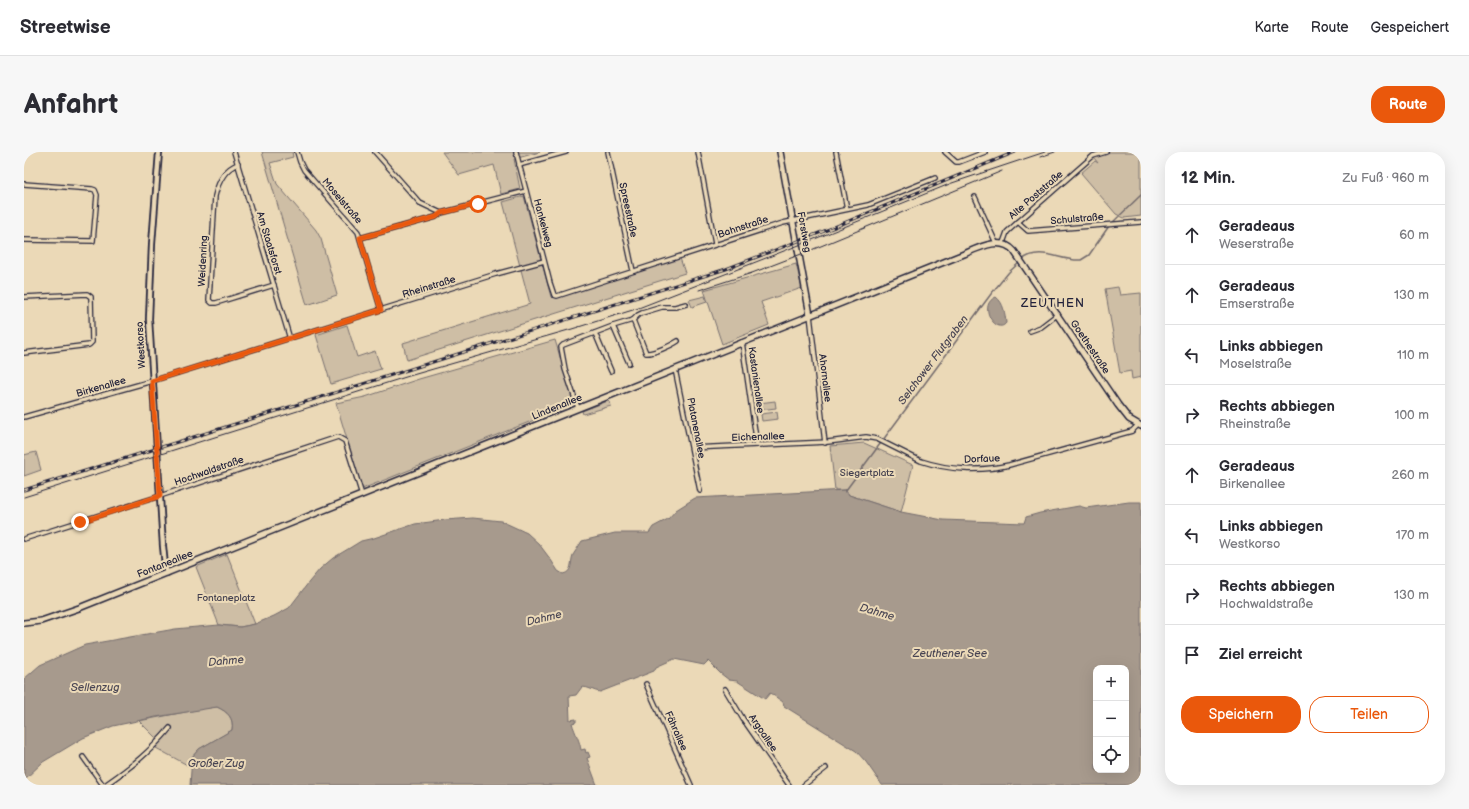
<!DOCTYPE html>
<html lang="de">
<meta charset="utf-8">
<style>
:root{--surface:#fff;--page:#f7f7f7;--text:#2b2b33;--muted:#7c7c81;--line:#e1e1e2;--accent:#ea580c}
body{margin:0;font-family:"Balsamiq Sans",sans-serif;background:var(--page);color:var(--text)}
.controls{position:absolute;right:12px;bottom:12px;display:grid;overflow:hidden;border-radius:8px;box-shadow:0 4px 16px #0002}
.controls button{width:36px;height:36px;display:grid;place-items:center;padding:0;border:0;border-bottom:1px solid var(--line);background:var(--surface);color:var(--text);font:20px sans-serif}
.stop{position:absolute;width:12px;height:12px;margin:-9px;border:3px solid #ea580c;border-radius:50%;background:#fff}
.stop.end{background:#ea580c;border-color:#fff;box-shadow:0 1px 4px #0008}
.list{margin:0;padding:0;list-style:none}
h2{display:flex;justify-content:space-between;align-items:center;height:52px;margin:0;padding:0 16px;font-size:17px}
h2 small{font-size:13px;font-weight:400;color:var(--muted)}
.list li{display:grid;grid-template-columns:26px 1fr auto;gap:12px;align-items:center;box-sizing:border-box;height:60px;padding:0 16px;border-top:1px solid var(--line)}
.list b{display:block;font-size:15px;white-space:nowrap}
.list p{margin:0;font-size:13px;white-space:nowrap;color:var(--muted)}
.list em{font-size:13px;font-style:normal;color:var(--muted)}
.actions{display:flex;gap:8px;padding:12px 16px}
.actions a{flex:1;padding:9px 0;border:1px solid var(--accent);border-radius:16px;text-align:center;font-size:14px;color:var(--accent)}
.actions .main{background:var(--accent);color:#fff}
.icon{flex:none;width:22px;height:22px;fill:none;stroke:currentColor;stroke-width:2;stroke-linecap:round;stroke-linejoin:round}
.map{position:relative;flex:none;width:1117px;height:633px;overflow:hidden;border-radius:16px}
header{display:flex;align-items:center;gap:24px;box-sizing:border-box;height:56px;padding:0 20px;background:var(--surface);border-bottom:1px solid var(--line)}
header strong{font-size:19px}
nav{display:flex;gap:22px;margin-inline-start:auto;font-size:14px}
.intro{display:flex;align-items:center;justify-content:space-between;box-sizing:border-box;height:96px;padding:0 24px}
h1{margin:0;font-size:28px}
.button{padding:10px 18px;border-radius:16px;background:var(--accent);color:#fff;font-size:14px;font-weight:700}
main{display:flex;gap:24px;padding:0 24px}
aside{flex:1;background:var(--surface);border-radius:16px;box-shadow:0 4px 16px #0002}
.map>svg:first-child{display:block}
.green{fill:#cebea5;stroke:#787070}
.water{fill:#a79a8d;stroke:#726a6c;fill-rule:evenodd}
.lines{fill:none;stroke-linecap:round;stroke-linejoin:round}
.stream{stroke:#726a6c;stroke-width:1.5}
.minor-casing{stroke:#22223b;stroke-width:6}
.tertiary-casing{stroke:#22223b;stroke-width:8}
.secondary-casing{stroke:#22223b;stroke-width:8}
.minor{stroke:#ebd9b7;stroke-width:3.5}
.tertiary{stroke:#ebd9b7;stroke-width:4.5}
.secondary{stroke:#ebd9b7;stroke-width:5}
.tram{stroke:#22223b;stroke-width:1}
.rail-casing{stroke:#22223b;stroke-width:3}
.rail{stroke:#ebd9b7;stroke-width:1.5;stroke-dasharray:4.5;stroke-linecap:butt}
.route{stroke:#ea580c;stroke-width:5}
.labels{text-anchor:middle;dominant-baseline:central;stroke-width:4;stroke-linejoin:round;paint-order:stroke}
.street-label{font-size:10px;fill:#22223b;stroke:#ebd9b7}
.park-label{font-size:10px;fill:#444150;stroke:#ebd9b7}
.water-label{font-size:11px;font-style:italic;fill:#4a4654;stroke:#ebd9b7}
.quarter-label{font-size:12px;letter-spacing:1px;fill:#22223b;stroke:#ebd9b7}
</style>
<header>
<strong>Streetwise</strong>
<nav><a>Karte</a><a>Route</a><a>Gespeichert</a></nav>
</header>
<div class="intro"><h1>Anfahrt</h1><a class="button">Route</a></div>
<main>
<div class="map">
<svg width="1117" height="633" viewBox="0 0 1117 633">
<rect width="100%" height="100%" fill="#ebd9b7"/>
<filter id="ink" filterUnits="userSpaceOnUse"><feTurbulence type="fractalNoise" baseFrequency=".025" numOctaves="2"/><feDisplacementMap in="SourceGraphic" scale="8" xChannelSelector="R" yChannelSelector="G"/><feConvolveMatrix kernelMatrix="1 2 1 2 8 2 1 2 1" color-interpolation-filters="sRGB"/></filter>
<g filter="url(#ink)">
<g class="green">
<polygon points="238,0 268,0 269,5 246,11 253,32 292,78 297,87 313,143 283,153"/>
<polygon points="418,0 516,0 490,7 496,37 477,42 470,13 435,23"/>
<polygon points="1070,0 1117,0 1117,64 1100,66 1092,62 1057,21 1071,9 1074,11 1070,6"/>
<polygon points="500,44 527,145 533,146 656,106 661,121 383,208 379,191 506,152 479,50"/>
<polygon points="772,112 778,136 737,150 745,173 698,192 680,138"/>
<polygon points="1094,135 1096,143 1117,141 1117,225 1108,227 1107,219 1096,221 1081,137"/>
<polygon points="681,144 683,150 668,155 665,148"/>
<polygon points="323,173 333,205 351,199 357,217 307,232 292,183"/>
<polygon points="531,188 550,252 338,337 312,251 341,245 395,227"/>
<polygon points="584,249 585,250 586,250 587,254 559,262 558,259"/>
<polygon points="751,249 752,256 736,258 735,251"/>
<polygon points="753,260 754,267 738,269 737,262"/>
<polygon points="840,291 889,313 877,360 825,343 822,338 811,338 806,294"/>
<polygon points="12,300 17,318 0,324 0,303"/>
<polygon points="203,402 231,472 216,475 195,473 172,415"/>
<path d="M193 555C204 560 210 566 208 578L175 597 168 605 167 615 132 596V586L115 569 182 556Z"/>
</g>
<g class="water">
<path d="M972 145C980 151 981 162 982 171 973 184 952 153 972 145Z"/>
<path d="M822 338 825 343 877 360 919 368 1000 371 1002 365 1016 361 1055 354 1062 356 1105 350H1117V633H858L842 610 832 599 760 554 759 550 746 541 741 547 713 529 705 528 696 521 684 509 680 513 650 507 632 515 630 519 576 540C569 539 565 535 558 535L552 543 545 544 546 568 552 567V570L548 571C551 581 556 589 557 598L561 597 562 601 564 600 566 605 563 606 573 633H166L168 605 175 597 208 578C210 566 204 560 193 555L132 565 89 574 59 586 19 610 0 628V527L16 513 61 493 151 477 195 473 216 475 231 472 250 464 265 456 285 430 296 417 309 406 324 397 337 389 350 386 391 372 421 368 449 366 477 369 503 381 515 392 527 408 534 419 539 422C549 420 546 411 549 403 552 398 555 394 558 389L591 381H625L629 375 644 367 652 358 671 346ZM1072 516H1102V618H1072Z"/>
</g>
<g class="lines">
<g class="stream">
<polyline points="1088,71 1117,43"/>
<path d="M998 108C1016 93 1038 110 1057 108L1065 103 1085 74"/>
<polyline points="822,340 822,338 967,142 985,120 995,111"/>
</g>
<defs>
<g id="minor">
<polyline points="210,0 266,187"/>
<polyline points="273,0 276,10 280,18 334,80 357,158"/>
<polyline points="351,0 396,51 417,61 502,39"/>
<polyline points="492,0 526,131 530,143 533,144 759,71 844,53 911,26"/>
<polyline points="584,0 609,119"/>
<polyline points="674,0 691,92"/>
<polyline points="812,0 823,57"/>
<polyline points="921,0 932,10 935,10 961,0"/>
<path d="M214 12C200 17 194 31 191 44L185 148 188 151H192L250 133"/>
<polyline points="495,13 542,0"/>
<polyline points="0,32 68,37 71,38 73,43 69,89 0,88"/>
<polyline points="951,45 972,91"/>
<polyline points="994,70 1004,79 1117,70"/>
<polyline points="336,86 412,65 417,61"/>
<polyline points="979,91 983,80 994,70 1069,4 1082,0"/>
<polyline points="0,145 63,142 67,145 68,190 65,193 0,201"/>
<polyline points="786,163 801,291"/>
<path d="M609 168 622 201C629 202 648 193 654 189"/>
<polyline points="589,174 605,211"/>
<polyline points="1006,179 1017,175 1034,162"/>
<polyline points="571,181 587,219"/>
<polyline points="718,190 733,293"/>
<polyline points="651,217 676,339"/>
<polyline points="554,256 541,217 537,195 539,193 589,174 609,168 614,163 618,161 638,155 651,155 662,152"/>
<polyline points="0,265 128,229 472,122 520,109"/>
<path d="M668 296 804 290 842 285 853 287 897 309C924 318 957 320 985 313L1108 279 1114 273"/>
<polyline points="0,387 136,344 314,285 321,289 338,343"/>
<polyline points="622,532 667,633"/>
<polyline points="701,537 719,567 765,633"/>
<polyline points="59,605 79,633"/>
<path d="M81 633C107 615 125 601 146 576"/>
<polyline points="780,633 802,616"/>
</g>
<polyline id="tertiary" points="135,0 128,92 125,167 139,394 141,414 143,421"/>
<g id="secondary">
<polyline points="756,0 786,163"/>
<path d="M0 471 17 469 55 456 940 102C956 95 977 84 990 99L1094 253 1105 267 1117 274"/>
</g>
</defs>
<use href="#minor" class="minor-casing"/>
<use href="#tertiary" class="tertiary-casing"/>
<use href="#secondary" class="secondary-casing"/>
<use href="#minor" class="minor"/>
<use href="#tertiary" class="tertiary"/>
<use href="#secondary" class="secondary"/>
<g class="tram">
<polyline points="1016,5 1031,0"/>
<polyline points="675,138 728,121 780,101 978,19"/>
<polyline points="0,345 385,224 548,177 612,157 793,86 928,31 1021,0"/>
</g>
<defs>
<polyline id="rail" points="0,338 374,221 702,117 808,76 991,0"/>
</defs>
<use href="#rail" class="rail-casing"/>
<use href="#rail" class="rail"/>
</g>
</g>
<g class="lines" filter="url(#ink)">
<polyline class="route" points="56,370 136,344 128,229 357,158 336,86 412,65 417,61 454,52"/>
</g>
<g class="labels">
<g class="street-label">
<text transform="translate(1012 43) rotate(-41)">Alte Poststraße</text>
<text transform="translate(318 49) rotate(50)">Moselstraße</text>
<text transform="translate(604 58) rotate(78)">Spreestraße</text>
<text transform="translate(1053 67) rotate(-5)">Schulstraße</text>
<text transform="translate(519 71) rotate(75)">Hankelweg</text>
<text transform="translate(719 75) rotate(-18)">Bahnstraße</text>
<text transform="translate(780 80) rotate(80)">Forstweg</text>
<text transform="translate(245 91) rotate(73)">Am Staatsforst</text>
<text transform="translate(179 109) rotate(-87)">Weidenring</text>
<text transform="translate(405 135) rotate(-17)">Rheinstraße</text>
<text transform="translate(117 193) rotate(-93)">Westkorso</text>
<text transform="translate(1066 195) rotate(56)">Goethestraße</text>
<text transform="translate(801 226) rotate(83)">Ahornallee</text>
<text transform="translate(732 228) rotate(82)">Kastanienallee</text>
<text transform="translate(77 235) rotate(-16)">Birkenallee</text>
<text transform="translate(533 255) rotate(-22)">Lindenallee</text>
<text transform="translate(672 276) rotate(79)">Platanenallee</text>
<text transform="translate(734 285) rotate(-2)">Eichenallee</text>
<text transform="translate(958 307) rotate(-2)">Dorfaue</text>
<text transform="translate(185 319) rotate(-19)">Hochwaldstraße</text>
<text transform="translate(141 412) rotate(-22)">Fontaneallee</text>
<text transform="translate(652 579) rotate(66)">Fährallee</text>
<text transform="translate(739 581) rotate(56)">Argoallee</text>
</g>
<g class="park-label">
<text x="843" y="321">Siegertplatz</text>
<text x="202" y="446">Fontaneplatz</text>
</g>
<g class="water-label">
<text transform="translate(909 208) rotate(-53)">Selchower Flutgraben</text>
<text transform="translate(853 460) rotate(16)">Dahme</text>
<text transform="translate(520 466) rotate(-13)">Dahme</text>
<text x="926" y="501">Zeuthener See</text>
<text transform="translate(202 509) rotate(-5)">Dahme</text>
<text x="71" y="535">Sellenzug</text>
<text x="192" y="611">Großer Zug</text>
</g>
<g class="quarter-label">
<text x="1029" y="151">ZEUTHEN</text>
</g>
</g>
</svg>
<div class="controls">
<button>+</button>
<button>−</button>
<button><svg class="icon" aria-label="locate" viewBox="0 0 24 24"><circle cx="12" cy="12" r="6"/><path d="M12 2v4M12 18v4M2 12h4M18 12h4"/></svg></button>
</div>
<div class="stop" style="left:454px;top:52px"></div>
<div class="stop end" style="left:56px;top:370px"></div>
</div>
<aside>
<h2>12 Min.<small>Zu Fuß · 960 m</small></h2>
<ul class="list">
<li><svg class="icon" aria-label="ahead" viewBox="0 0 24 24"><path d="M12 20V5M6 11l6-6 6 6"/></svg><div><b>Geradeaus</b><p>Weserstraße</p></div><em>60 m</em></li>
<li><svg class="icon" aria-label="ahead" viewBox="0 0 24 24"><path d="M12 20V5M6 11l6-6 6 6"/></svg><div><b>Geradeaus</b><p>Emserstraße</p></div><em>130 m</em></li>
<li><svg class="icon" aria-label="left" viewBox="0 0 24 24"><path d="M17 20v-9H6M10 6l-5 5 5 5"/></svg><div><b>Links abbiegen</b><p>Moselstraße</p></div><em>110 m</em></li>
<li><svg class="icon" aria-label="right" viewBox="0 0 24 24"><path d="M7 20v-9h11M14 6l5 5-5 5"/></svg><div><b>Rechts abbiegen</b><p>Rheinstraße</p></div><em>100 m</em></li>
<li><svg class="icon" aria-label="ahead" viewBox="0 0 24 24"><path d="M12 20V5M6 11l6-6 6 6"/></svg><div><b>Geradeaus</b><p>Birkenallee</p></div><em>260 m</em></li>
<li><svg class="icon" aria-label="left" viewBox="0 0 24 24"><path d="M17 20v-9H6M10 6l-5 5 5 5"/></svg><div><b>Links abbiegen</b><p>Westkorso</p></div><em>170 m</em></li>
<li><svg class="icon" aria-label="right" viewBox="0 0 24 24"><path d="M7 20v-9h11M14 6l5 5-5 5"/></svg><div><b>Rechts abbiegen</b><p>Hochwaldstraße</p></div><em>130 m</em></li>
<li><svg class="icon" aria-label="arrive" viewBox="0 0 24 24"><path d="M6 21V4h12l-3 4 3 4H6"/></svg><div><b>Ziel erreicht</b></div></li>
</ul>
<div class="actions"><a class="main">Speichern</a><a>Teilen</a></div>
</aside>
</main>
